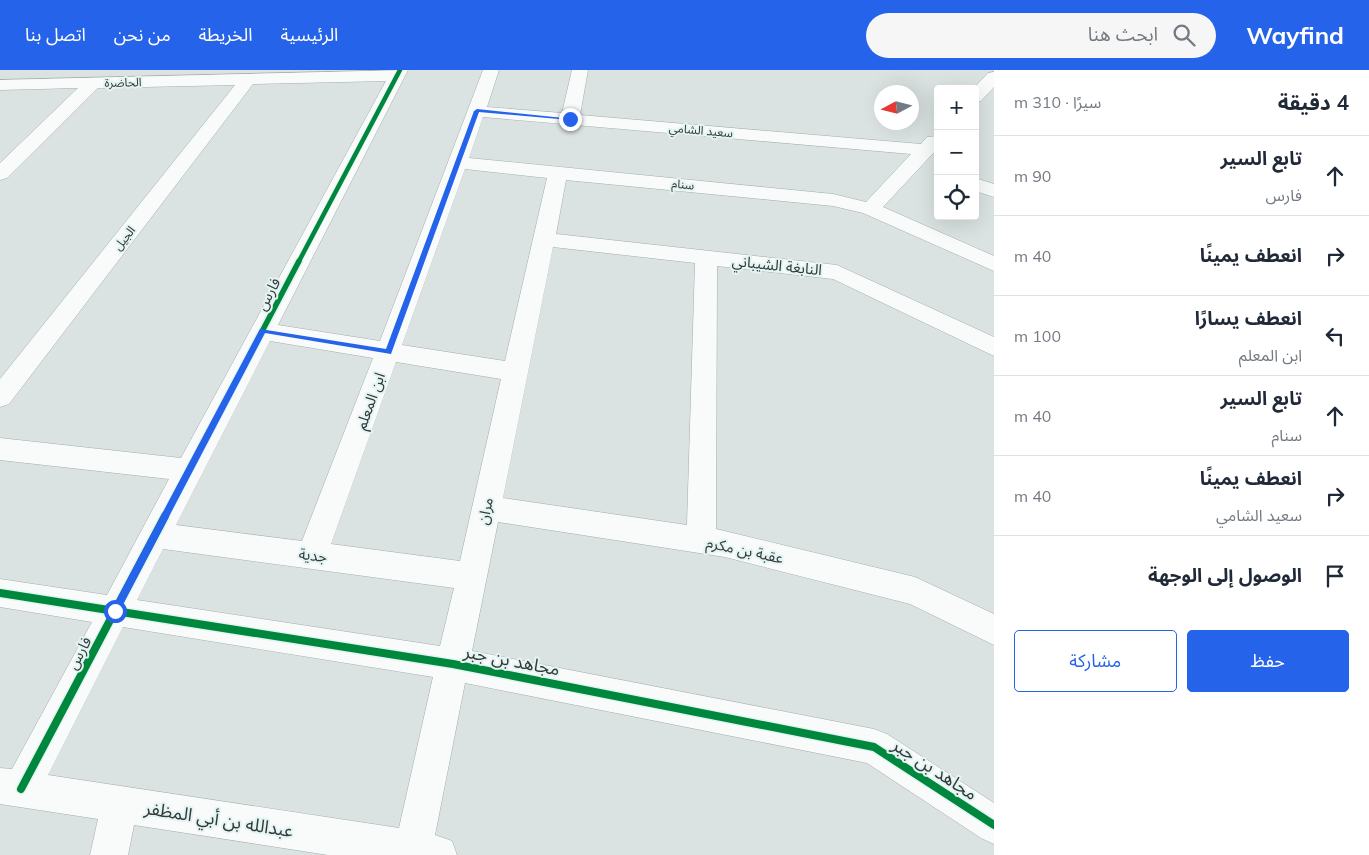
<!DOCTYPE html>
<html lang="ar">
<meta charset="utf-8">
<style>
:root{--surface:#fff;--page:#f6f6f7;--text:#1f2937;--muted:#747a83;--line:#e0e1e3;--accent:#2563eb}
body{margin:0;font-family:Mulish,"Noto Sans Arabic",sans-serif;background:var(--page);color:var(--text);direction:rtl}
.controls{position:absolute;right:15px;top:15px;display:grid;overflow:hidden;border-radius:5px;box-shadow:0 5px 20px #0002}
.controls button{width:45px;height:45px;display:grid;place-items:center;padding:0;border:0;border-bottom:1px solid var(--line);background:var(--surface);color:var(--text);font:25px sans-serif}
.compass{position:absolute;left:874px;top:15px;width:45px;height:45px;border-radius:50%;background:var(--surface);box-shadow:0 5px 20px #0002;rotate:263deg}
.stop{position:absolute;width:15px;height:15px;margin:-11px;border:4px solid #2563eb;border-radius:50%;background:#fff}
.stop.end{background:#2563eb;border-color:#fff;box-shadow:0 1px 5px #0008}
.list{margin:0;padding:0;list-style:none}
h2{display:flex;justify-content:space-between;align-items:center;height:65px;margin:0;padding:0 20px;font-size:21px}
h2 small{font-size:16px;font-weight:400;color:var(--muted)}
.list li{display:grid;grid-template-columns:32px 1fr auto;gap:15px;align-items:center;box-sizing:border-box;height:80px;padding:0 20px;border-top:1px solid var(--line)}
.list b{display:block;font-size:19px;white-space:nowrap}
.list p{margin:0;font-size:16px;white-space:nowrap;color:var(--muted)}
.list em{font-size:16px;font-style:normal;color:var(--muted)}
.actions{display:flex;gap:10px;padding:15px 20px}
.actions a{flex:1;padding:11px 0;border:1px solid var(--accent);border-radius:5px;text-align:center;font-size:18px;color:var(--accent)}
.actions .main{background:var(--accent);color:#fff}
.icon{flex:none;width:28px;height:28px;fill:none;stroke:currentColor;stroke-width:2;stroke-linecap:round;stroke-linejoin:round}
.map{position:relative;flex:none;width:994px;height:785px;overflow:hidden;direction:ltr}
header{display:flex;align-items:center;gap:30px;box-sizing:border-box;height:70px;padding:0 25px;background:var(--accent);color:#fff}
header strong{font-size:24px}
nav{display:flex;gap:28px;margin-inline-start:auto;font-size:18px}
.search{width:350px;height:45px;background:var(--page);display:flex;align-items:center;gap:12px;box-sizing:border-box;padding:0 18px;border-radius:28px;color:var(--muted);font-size:19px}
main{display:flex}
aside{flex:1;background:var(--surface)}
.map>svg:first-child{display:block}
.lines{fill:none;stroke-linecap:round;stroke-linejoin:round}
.street-casing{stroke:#a5acac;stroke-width:1}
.street{fill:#f9fbfb;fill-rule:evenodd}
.cycleway-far2-casing{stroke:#e3f4f2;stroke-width:6}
.cycleway-far1-casing{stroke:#e3f4f2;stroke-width:9}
.cycleway-casing{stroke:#e3f4f2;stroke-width:11}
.cycleway-far2{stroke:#00873e;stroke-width:4.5}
.cycleway-far1{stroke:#00873e;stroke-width:5.5}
.cycleway{stroke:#00873e;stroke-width:8}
.route{fill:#2563eb}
.labels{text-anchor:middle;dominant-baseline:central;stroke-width:4;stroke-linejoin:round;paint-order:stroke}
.far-street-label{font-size:12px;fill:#333a39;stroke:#e3f4f2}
.street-label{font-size:15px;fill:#333a39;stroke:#e3f4f2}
.near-street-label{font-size:18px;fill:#333a39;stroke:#e3f4f2}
</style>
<header>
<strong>Wayfind</strong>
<div class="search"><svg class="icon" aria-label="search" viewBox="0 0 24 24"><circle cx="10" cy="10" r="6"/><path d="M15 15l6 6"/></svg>ابحث هنا</div>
<nav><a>الرئيسية</a><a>الخريطة</a><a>من نحن</a><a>اتصل بنا</a></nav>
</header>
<main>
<aside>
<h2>4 دقيقة<small>سيرًا · 310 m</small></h2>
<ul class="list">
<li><svg class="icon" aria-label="ahead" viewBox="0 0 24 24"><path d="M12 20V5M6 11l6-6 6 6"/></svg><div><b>تابع السير</b><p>فارس</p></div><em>90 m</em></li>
<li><svg class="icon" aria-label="right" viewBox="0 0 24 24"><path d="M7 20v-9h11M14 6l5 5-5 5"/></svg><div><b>انعطف يمينًا</b></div><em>40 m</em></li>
<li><svg class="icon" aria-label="left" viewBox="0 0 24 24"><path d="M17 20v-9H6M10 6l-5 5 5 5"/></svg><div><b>انعطف يسارًا</b><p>ابن المعلم</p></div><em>100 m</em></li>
<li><svg class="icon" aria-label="ahead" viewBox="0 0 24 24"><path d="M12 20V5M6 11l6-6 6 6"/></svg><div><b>تابع السير</b><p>سنام</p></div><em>40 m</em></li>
<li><svg class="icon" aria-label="right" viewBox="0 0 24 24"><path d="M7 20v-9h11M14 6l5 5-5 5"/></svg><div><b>انعطف يمينًا</b><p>سعيد الشامي</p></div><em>40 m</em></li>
<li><svg class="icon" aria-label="arrive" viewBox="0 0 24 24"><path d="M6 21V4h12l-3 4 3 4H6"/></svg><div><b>الوصول إلى الوجهة</b></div></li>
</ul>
<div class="actions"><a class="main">حفظ</a><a>مشاركة</a></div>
</aside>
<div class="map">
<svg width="994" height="785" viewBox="0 0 994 785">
<rect width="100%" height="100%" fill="#dae3e2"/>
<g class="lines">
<defs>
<g id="street">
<path d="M408 0 278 255 380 271 483 0H499L487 37 562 43 572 0H588L580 45 921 74 927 67 938 66V78L883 137 994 186V201L863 143 833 136 566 110 556 164 837 195 994 267V286L833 209 717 196 716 459 915 507 994 544V575L910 534 725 487 498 452 472 581 874 659 887 664 994 733V774L981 768 867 693 465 613 435 765 452 771 457 785H328L134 755 128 785H90L98 749 0 734V698L12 699 92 552 0 537V509L107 525 169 409 0 390V368L181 388 386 11 253 14 9 334 0 337V309L235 15 98 18 7 108 0 110V93L78 18 0 20V10ZM483 47 911 84 866 132 833 124 469 88ZM465 99 547 108 505 291 402 275ZM553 177 695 193 687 455 503 428ZM270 271 373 288 302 471 176 455ZM396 292 501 309 460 491 331 474ZM163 479 454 518 440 576 137 530ZM123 557 433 607 399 758 48 705Z"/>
<polygon points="994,2 994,17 981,31 975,32 975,19 973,19 988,3"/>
<polygon points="975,108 994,114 994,127 975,121"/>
</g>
</defs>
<use href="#street" class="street-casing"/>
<use href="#street" class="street"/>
<defs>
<polyline id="cycleway-far2" points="298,193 400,0"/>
<polyline id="cycleway-far1" points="164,448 299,191"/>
<g id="cycleway">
<polyline points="0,523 453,594 874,677 994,755"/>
<polyline points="21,719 165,446"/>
</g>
</defs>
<use href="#cycleway-far2" class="cycleway-far2-casing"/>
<use href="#cycleway-far1" class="cycleway-far1-casing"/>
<use href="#cycleway" class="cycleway-casing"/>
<use href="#cycleway-far2" class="cycleway-far2"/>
<use href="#cycleway-far1" class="cycleway-far1"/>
<use href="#cycleway" class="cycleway"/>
</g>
<polygon class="route" points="477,39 573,49 570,50 479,42 391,284 265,263 118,544 112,544 112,538 260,259 386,279 474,41"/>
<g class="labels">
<g class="far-street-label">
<text transform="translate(123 12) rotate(-1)">الحاضرة</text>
<text transform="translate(701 60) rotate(5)">سعيد الشامي</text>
<text transform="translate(683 114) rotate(5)">سنام</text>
<text transform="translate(124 168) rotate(-52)">الجيل</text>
</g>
<g class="street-label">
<text transform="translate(777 195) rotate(6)">النابغة الشيباني</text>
<text transform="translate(268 224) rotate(-62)">فارس</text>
<text transform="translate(370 331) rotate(-70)">ابن المعلم</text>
<text transform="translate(485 441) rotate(-78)">مران</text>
<text transform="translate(745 480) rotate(12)">عقبة بن مكرم</text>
<text transform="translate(313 485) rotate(7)">جدية</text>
<text transform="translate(79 583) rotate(-62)">فارس</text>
</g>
<g class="near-street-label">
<text transform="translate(512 590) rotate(11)">مجاهد بن جبر</text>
<text transform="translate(935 699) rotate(33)">مجاهد بن جبر</text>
<text transform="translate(219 749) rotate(9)">عبدالله بن أبي المظفر</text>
</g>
</g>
</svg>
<div class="controls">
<button>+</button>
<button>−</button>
<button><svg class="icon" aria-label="locate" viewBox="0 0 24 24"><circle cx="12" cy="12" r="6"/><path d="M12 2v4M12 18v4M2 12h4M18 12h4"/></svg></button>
</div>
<svg class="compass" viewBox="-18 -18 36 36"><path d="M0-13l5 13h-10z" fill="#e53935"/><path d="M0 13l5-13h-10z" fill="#747a83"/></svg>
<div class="stop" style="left:115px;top:541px"></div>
<div class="stop end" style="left:570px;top:49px"></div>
</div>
</main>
